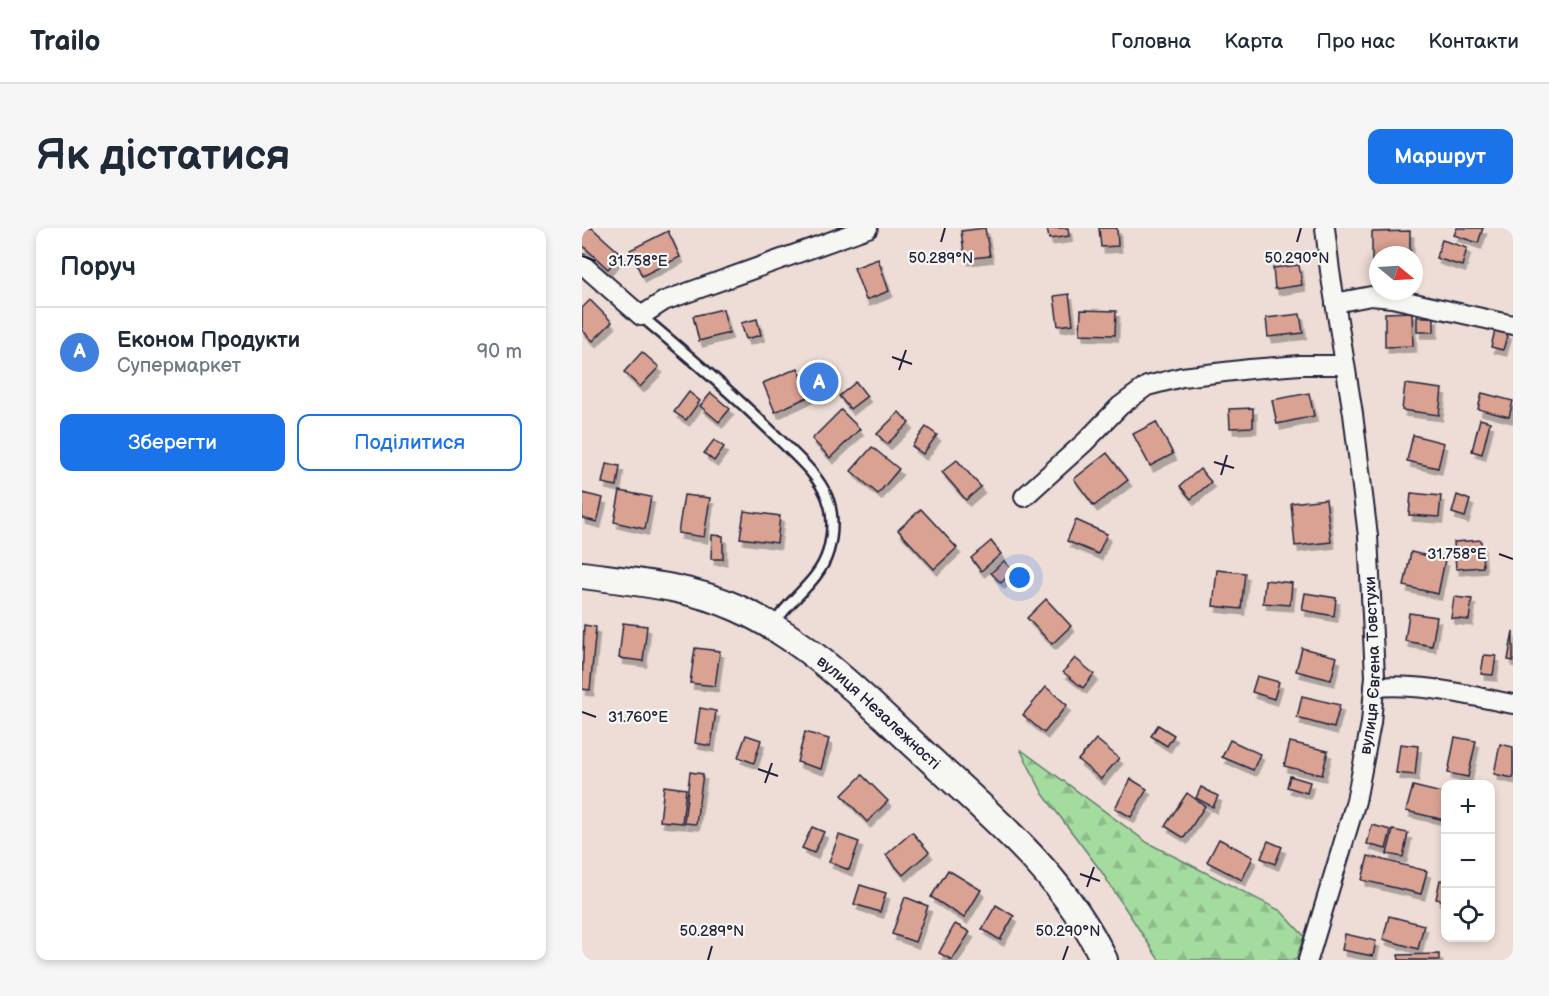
<!DOCTYPE html>
<html lang="uk">
<meta charset="utf-8">
<style>
:root{--surface:#fff;--page:#f6f6f7;--text:#1f2937;--muted:#747a83;--line:#e0e1e3;--accent:#1a73e8}
body{margin:0;font-family:"Balsamiq Sans",sans-serif;background:var(--page);color:var(--text)}
.controls{position:absolute;right:18px;bottom:18px;display:grid;overflow:hidden;border-radius:12px;box-shadow:0 3px 9px #0003}
.controls button{width:54px;height:54px;display:grid;place-items:center;padding:0;border:0;border-bottom:2px solid var(--line);background:var(--surface);color:var(--text);font:30px sans-serif}
.compass{position:absolute;left:787px;top:18px;width:54px;height:54px;border-radius:50%;background:var(--surface);box-shadow:0 3px 9px #0003;rotate:108deg}
.you{position:absolute;left:438px;top:350px;width:21px;height:21px;margin:-15px;border:4px solid #fff;border-radius:50%;background:#1a73e8;box-shadow:0 0 0 9px #1a73e833}
.badge{display:grid;place-items:center;width:39px;height:39px;border-radius:50%;background:var(--accent);color:#fff;font-size:20px;font-weight:700}
.pin{position:absolute;translate:-50% -50%;border:3px solid #fff;box-shadow:0 2px 6px #0006}
.list{margin:0;padding:0;list-style:none}
h2{display:flex;justify-content:space-between;align-items:center;height:78px;margin:0;padding:0 24px;font-size:26px}
h2 small{font-size:20px;font-weight:400;color:var(--muted)}
.list li{display:grid;grid-template-columns:39px 1fr auto;gap:18px;align-items:center;box-sizing:border-box;height:90px;padding:0 24px;border-top:2px solid var(--line)}
.list b{display:block;font-size:22px;white-space:nowrap}
.list p{margin:0;font-size:20px;white-space:nowrap;color:var(--muted)}
.list em{font-size:20px;font-style:normal;color:var(--muted)}
.actions{display:flex;gap:12px;padding:18px 24px}
.actions a{flex:1;padding:14px 0;border:2px solid var(--accent);border-radius:12px;text-align:center;font-size:21px;color:var(--accent)}
.actions .main{background:var(--accent);color:#fff}
.icon{flex:none;width:33px;height:33px;fill:none;stroke:currentColor;stroke-width:2;stroke-linecap:round;stroke-linejoin:round}
.map{position:relative;flex:none;width:931px;height:732px;overflow:hidden;border-radius:12px}
header{display:flex;align-items:center;gap:36px;box-sizing:border-box;height:84px;padding:0 30px;background:var(--surface);border-bottom:2px solid var(--line)}
header strong{font-size:28px}
nav{display:flex;gap:33px;margin-inline-start:auto;font-size:21px}
.intro{display:flex;align-items:center;justify-content:space-between;box-sizing:border-box;height:144px;padding:0 36px}
h1{margin:0;font-size:42px}
.button{padding:15px 27px;border-radius:12px;background:var(--accent);color:#fff;font-size:21px;font-weight:700}
main{display:flex;gap:36px;padding:0 36px}
aside{flex:1;background:var(--surface);border-radius:12px;box-shadow:0 3px 9px #0003}
.map>svg:first-child{display:block}
.forest{fill:url(#forest-firs);stroke:#637e6d;stroke-width:1.5}
.building{fill:#daa293;stroke:#22223b;stroke-width:1.5;filter:url(#shadow)}
.lines{fill:none;stroke-linecap:round;stroke-linejoin:round}
.lane-casing{stroke:#22223b;stroke-width:14}
.street-casing{stroke:#22223b;stroke-width:22}
.secondary-casing{stroke:#22223b;stroke-width:30}
.lane{stroke:#f6f6f2;stroke-width:9}
.street{stroke:#f6f6f2;stroke-width:18}
.secondary{stroke:#f6f6f2;stroke-width:26}
.ticks{fill:none;stroke:#22223b;stroke-width:2}
.labels{text-anchor:middle;dominant-baseline:central;stroke-width:4.5;stroke-linejoin:round;paint-order:stroke}
.street-label{font-size:16px;fill:#22223b;stroke:#f6f6f2}
.ticks-label{font-size:15px;text-anchor:middle;fill:#22223b;stroke:#f6f6f2;stroke-width:4.5;stroke-linejoin:round;paint-order:stroke}
</style>
<header>
<strong>Trailo</strong>
<nav><a>Головна</a><a>Карта</a><a>Про нас</a><a>Контакти</a></nav>
</header>
<div class="intro"><h1>Як дістатися</h1><a class="button">Маршрут</a></div>
<main>
<aside>
<h2>Поруч<small></small></h2>
<ul class="list">
<li><span class="badge" style="background:#3f7fe0">A</span><div><b>Економ Продукти</b><p>Супермаркет</p></div><em>90 m</em></li>
</ul>
<div class="actions"><a class="main">Зберегти</a><a>Поділитися</a></div>
</aside>
<div class="map">
<svg width="931" height="732" viewBox="0 0 931 732">
<defs>
<pattern id="forest-firs" width="22" height="20" patternUnits="userSpaceOnUse" patternTransform="scale(1.5)"><rect width="22" height="20" fill="#a4db9f"/><path d="M5 1l3.5 6h-7zM16 11l3.5 6h-7z" fill="#8dbc8a"/></pattern>
<filter id="shadow"><feDropShadow dx="3.5" dy="6" stdDeviation="0" flood-color="#0004"/></filter>
</defs>
<rect width="100%" height="100%" fill="#eeddd6"/>
<filter id="ink" filterUnits="userSpaceOnUse"><feTurbulence type="fractalNoise" baseFrequency=".0167" numOctaves="2"/><feDisplacementMap in="SourceGraphic" scale="12" xChannelSelector="R" yChannelSelector="G"/><feConvolveMatrix kernelMatrix="1 2 1 2 8 2 1 2 1" color-interpolation-filters="sRGB"/></filter>
<g filter="url(#ink)">
<polygon class="forest" points="438,521 566,615 699,683 722,708 714,732 577,732 519,643 461,566"/>
<g class="building">
<polygon points="5,0 10,0 39,26 26,41 0,17 0,6"/>
<polygon points="403,0 408,28 383,31 379,3"/>
<polygon points="465,0 486,0 487,8 467,11"/>
<polygon points="517,0 535,0 536,18 519,19"/>
<polygon points="875,0 901,0 896,15 872,7"/>
<polygon points="86,3 98,29 60,48 48,22"/>
<polygon points="828,3 828,27 796,27 796,33 790,33 790,4"/>
<polygon points="860,12 885,20 880,38 854,30"/>
<polygon points="296,31 307,63 284,72 272,40"/>
<polygon points="717,37 720,57 693,61 691,40"/>
<polygon points="487,66 491,96 476,98 472,68"/>
<polygon points="8,72 30,94 11,113 0,102 0,80"/>
<polygon points="141,81 147,105 117,113 111,88"/>
<polygon points="499,82 534,83 533,107 498,106"/>
<polygon points="830,84 831,118 803,119 803,85"/>
<polygon points="718,86 721,105 686,109 684,90"/>
<rect x="835" y="89" width="17" height="15"/>
<polygon points="175,91 179,107 164,111 159,95"/>
<polygon points="913,102 926,105 921,122 909,119"/>
<polygon points="60,124 77,139 58,159 42,144"/>
<polygon points="247,138 253,154 234,162 227,146"/>
<polygon points="216,140 228,168 193,184 181,155"/>
<polygon points="274,154 285,168 268,181 257,168"/>
<polygon points="823,156 860,161 857,187 820,182"/>
<polygon points="107,164 118,173 104,192 92,184"/>
<polygon points="129,165 148,181 137,194 118,178"/>
<polygon points="727,165 732,188 695,196 690,172"/>
<polygon points="900,165 931,173 927,189 896,181"/>
<polygon points="671,180 671,199 648,200 647,181"/>
<polygon points="259,182 278,201 248,230 230,211"/>
<polygon points="317,184 327,195 305,216 295,206"/>
<polygon points="898,191 908,194 900,226 890,223"/>
<polygon points="574,194 591,226 568,238 551,206"/>
<polygon points="344,199 355,207 341,226 330,218"/>
<polygon points="831,207 862,215 856,240 825,233"/>
<polygon points="132,212 142,219 132,233 122,225"/>
<polygon points="290,219 317,241 296,266 269,243"/>
<polygon points="525,225 546,252 512,278 492,251"/>
<polygon points="375,232 399,259 384,272 360,244"/>
<polygon points="24,236 38,238 35,258 20,255"/>
<polygon points="618,241 629,254 609,271 598,258"/>
<polygon points="38,263 69,269 63,301 32,294"/>
<polygon points="0,265 21,270 15,294 0,290"/>
<polygon points="829,265 859,268 857,289 827,287"/>
<polygon points="102,267 128,270 122,309 96,305"/>
<polygon points="875,267 888,272 883,289 870,285"/>
<polygon points="744,271 749,314 713,318 709,275"/>
<polygon points="339,281 375,320 352,341 316,302"/>
<polygon points="162,283 198,288 195,315 158,310"/>
<polygon points="494,292 525,306 516,326 485,313"/>
<polygon points="130,307 141,308 141,331 129,331"/>
<polygon points="899,312 901,339 874,341 872,314"/>
<polygon points="409,313 419,326 399,343 389,330"/>
<polygon points="829,324 863,332 856,366 822,358"/>
<polygon points="422,333 431,343 419,355 409,345"/>
<polygon points="635,342 663,345 659,381 631,378"/>
<polygon points="683,352 710,355 708,377 681,375"/>
<polygon points="723,365 754,370 752,388 720,382"/>
<polygon points="872,369 890,371 887,392 869,390"/>
<polygon points="464,371 489,398 470,416 445,390"/>
<polygon points="827,385 855,389 850,418 823,413"/>
<polygon points="41,395 65,398 61,433 37,430"/>
<polygon points="2,397 14,399 8,462 0,461"/>
<polygon points="931,403 931,433 926,432"/>
<polygon points="113,420 138,423 133,458 108,455"/>
<polygon points="720,420 755,429 749,452 714,443"/>
<polygon points="902,427 914,428 911,447 899,446"/>
<polygon points="493,430 512,446 501,460 481,444"/>
<polygon points="675,448 697,454 692,471 670,464"/>
<polygon points="464,459 485,477 462,505 441,487"/>
<polygon points="720,468 758,477 752,500 715,490"/>
<polygon points="118,480 134,483 129,518 113,515"/>
<polygon points="576,497 592,507 585,518 569,508"/>
<polygon points="223,504 247,511 239,541 215,534"/>
<polygon points="164,507 179,512 172,535 156,529"/>
<polygon points="873,509 894,513 886,549 866,545"/>
<polygon points="514,511 537,530 519,551 496,532"/>
<polygon points="648,512 678,526 671,542 640,529"/>
<polygon points="708,514 746,523 740,547 702,538"/>
<polygon points="818,516 836,518 833,547 814,545"/>
<polygon points="918,516 931,519 931,550 912,546"/>
<polygon points="108,544 121,546 114,596 102,595"/>
<polygon points="280,547 306,573 285,594 260,567"/>
<polygon points="708,548 728,554 725,565 705,559"/>
<polygon points="549,551 565,561 549,589 533,580"/>
<polygon points="82,558 104,561 100,595 78,593"/>
<polygon points="831,558 864,566 863,592 824,583"/>
<polygon points="619,559 636,568 631,579 614,570"/>
<polygon points="605,565 623,578 602,610 583,598"/>
<polygon points="790,597 809,602 804,621 785,616"/>
<polygon points="230,599 242,604 232,625 220,620"/>
<polygon points="811,602 826,605 821,629 805,626"/>
<polygon points="330,604 347,624 321,647 304,627"/>
<polygon points="257,607 277,614 267,642 247,634"/>
<polygon points="637,611 671,629 660,652 625,634"/>
<polygon points="686,613 700,619 693,636 679,630"/>
<polygon points="786,628 845,643 839,666 780,652"/>
<polygon points="366,642 399,662 382,690 349,669"/>
<polygon points="858,652 864,653 864,673 854,671"/>
<polygon points="278,657 304,665 298,684 272,676"/>
<polygon points="323,669 346,678 333,714 310,706"/>
<polygon points="414,677 432,688 418,712 400,701"/>
<polygon points="807,688 842,697 836,721 801,711"/>
<polygon points="373,696 388,704 370,732 357,725"/>
<polygon points="763,706 794,713 791,728 760,722"/>
<polygon points="857,726 857,732 817,732 816,727"/>
</g>
<g class="lines">
<defs>
<path id="lane" d="M59 88C107 128 155 169 199 213 216 230 236 247 245 269 252 286 251 307 246 324 237 354 208 370 192 396"/>
<g id="street">
<polyline points="0,36 59,88 82,73 286,0"/>
<polyline points="753,75 789,68 810,70 931,97"/>
<polyline points="442,269 503,214 538,178 565,158 600,149 668,141 718,137 763,137"/>
<path d="M792 459C840 455 885 467 931 476"/>
<path id="s1" d="M726 732 774 573 789 495 793 448 786 308 771 186 748 43 743 0"/>
</g>
<g id="secondary">
<path id="s2" d="M0 347C52 354 106 358 155 380 225 411 282 470 337 521 405 585 482 646 522 732"/>
</g>
</defs>
<use href="#lane" class="lane-casing"/>
<use href="#street" class="street-casing"/>
<use href="#secondary" class="secondary-casing"/>
<use href="#lane" class="lane"/>
<use href="#street" class="street"/>
<use href="#secondary" class="secondary"/>
</g>
</g>
<path class="ticks" d="M359 14 363 0M715 14 719 0M0 28 14 33M310 129 330 136M317 142 324 122M632 234 652 240M639 247 645 227M917 326 931 331M0 484 14 489M176 541 196 548M183 555 190 535M498 646 518 653M505 659 512 639M126 732 130 718M481 732 486 718"/>
<g class="labels">
<g class="street-label">
<text stroke="none"><textPath href="#s1" startOffset="303">вулиця Євгена Товстухи</textPath></text>
<text stroke="none"><textPath href="#s2" startOffset="336">вулиця Незалежності</textPath></text>
</g>
</g>
<g class="ticks-label">
<text x="359" y="35">50.289°N</text>
<text x="715" y="35">50.290°N</text>
<text x="56" y="38">31.758°E</text>
<text x="875" y="331">31.758°E</text>
<text x="56" y="494">31.760°E</text>
<text x="130" y="708">50.289°N</text>
<text x="486" y="708">50.290°N</text>
</g>
</svg>
<div class="controls">
<button>+</button>
<button>−</button>
<button><svg class="icon" aria-label="locate" viewBox="0 0 24 24"><circle cx="12" cy="12" r="6"/><path d="M12 2v4M12 18v4M2 12h4M18 12h4"/></svg></button>
</div>
<svg class="compass" viewBox="-18 -18 36 36"><path d="M0-13l5 13h-10z" fill="#e53935"/><path d="M0 13l5-13h-10z" fill="#747a83"/></svg>
<div class="you"></div>
<div class="pin badge" style="left:237px;top:154px;background:#3f7fe0">A</div>
</div>
</main>
